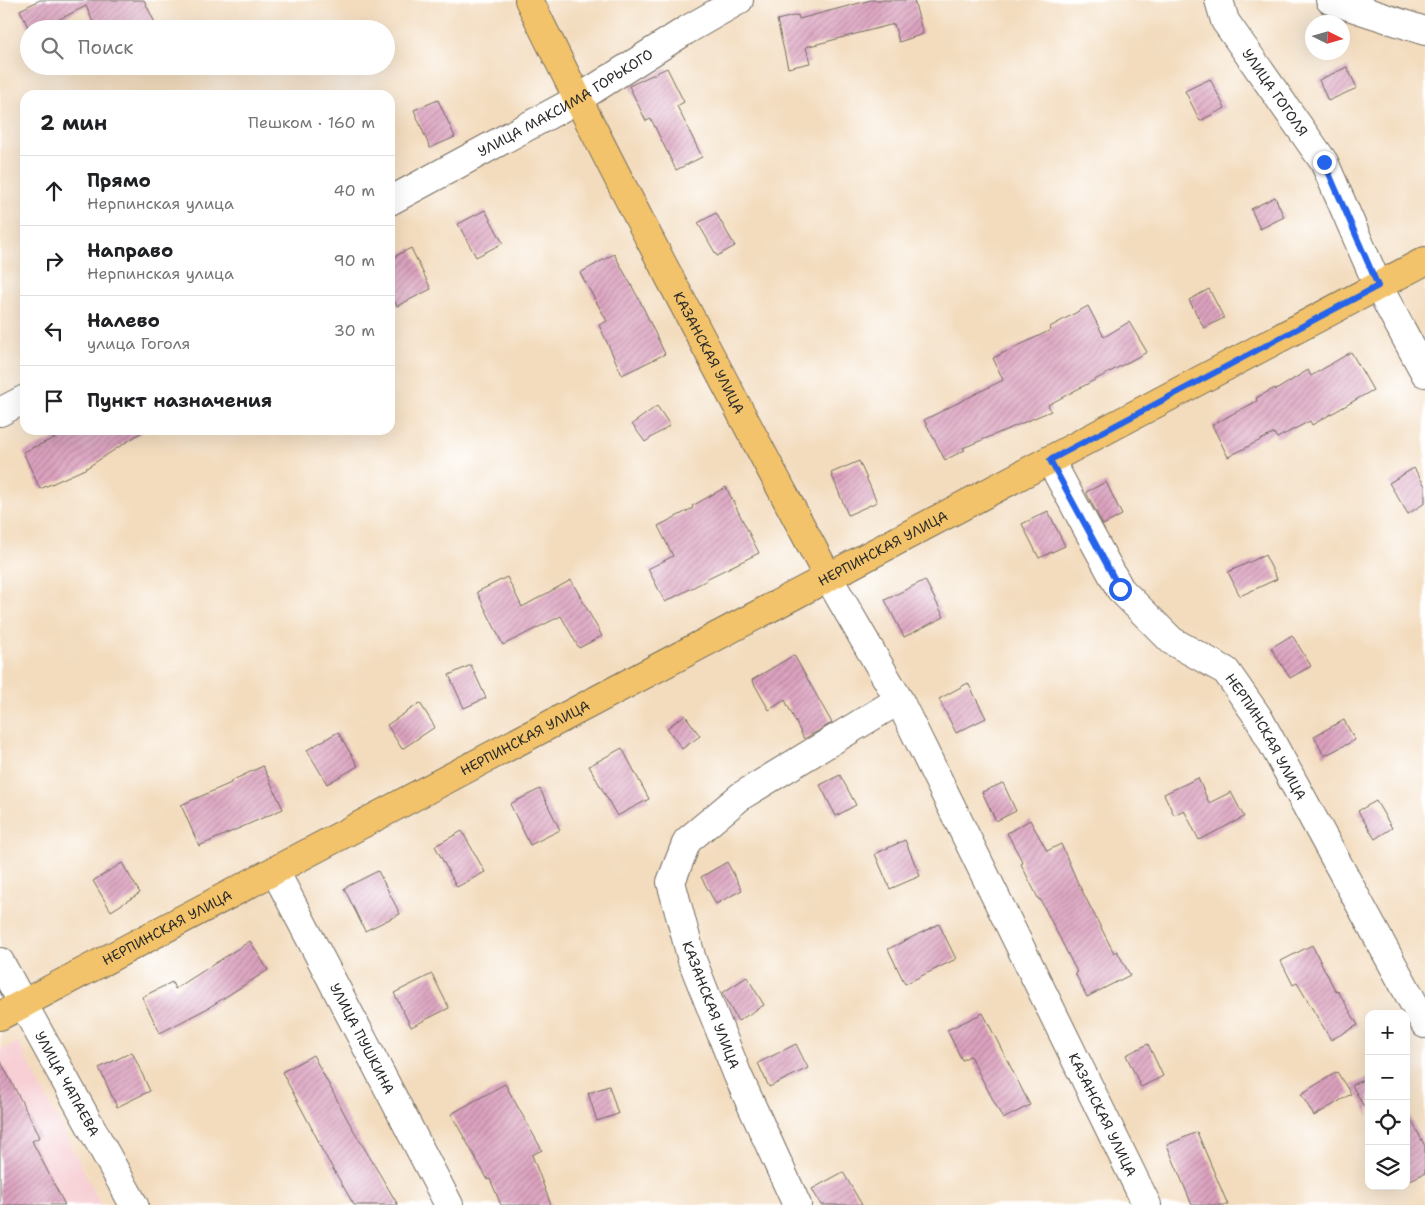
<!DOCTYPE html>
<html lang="ru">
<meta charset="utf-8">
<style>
:root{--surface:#fff;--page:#f6f6f6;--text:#202124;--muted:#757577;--line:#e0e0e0}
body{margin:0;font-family:"Shantell Sans",sans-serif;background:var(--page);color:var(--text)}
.controls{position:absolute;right:15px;bottom:15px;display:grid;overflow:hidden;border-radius:10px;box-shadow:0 5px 20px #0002}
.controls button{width:45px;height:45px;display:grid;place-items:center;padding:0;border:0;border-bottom:1px solid var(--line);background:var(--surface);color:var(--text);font:25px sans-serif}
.compass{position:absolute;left:1305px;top:15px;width:45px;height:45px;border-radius:50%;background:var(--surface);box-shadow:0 5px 20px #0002;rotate:95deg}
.stop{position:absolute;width:15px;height:15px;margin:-11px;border:4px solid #2563eb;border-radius:50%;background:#fff}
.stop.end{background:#2563eb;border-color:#fff;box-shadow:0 1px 5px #0008}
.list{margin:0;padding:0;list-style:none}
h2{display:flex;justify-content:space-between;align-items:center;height:65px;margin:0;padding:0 20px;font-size:21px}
h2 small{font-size:16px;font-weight:400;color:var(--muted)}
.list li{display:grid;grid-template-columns:32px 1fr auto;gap:15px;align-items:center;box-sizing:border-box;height:70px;padding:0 20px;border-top:1px solid var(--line)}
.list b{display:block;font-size:19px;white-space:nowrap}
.list p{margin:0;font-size:16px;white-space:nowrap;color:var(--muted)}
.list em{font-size:16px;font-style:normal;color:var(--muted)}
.icon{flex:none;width:28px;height:28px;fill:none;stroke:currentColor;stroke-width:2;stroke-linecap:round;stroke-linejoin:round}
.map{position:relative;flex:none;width:1425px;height:1205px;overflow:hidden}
.search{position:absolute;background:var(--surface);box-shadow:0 5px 20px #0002;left:20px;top:20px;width:375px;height:55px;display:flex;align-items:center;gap:12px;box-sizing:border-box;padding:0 18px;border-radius:28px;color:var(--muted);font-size:19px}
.panel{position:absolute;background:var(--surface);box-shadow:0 5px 20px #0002;left:20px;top:90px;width:375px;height:345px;border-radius:15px}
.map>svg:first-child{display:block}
.built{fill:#f7cfd4}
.building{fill:url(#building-hatch)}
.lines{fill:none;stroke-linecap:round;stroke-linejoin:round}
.minor-casing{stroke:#71695e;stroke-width:30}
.major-casing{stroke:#71695e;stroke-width:30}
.minor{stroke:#fff;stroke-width:28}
.major{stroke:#f2c36a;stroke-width:28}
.route{stroke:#2563eb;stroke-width:6}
.labels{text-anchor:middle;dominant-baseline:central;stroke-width:4;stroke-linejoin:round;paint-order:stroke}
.street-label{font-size:14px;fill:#2b2b2b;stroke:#fff}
</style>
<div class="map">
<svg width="1425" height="1205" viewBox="0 0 1425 1205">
<defs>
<pattern id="building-hatch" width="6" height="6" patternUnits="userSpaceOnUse" patternTransform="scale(1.25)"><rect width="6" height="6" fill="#dca2bf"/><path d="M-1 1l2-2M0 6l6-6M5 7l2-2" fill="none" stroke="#b3849b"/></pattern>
</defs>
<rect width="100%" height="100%" fill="#fff"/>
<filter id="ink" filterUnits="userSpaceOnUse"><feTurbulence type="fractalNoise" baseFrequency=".02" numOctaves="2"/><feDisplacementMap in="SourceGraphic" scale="10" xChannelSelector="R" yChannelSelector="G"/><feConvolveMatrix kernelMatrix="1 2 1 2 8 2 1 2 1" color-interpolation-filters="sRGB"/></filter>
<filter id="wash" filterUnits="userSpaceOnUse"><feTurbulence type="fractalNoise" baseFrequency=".0096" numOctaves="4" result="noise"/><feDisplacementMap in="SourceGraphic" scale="20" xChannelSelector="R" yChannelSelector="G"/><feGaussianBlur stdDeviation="1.12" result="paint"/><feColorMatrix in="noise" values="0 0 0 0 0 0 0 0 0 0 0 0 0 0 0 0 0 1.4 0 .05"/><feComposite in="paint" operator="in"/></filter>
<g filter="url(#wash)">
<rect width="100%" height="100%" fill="#f3dcbe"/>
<polygon class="built" points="18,1042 101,1205 0,1205 0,1051"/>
<g id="blocks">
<g class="building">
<polygon points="40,0 144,0 158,29 96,29 86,6 40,29 29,29 20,10"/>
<polygon points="871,0 914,0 923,34 899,42 894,24 806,47 810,63 788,68 777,20 798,15 799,19"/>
<polygon points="1347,67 1357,88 1328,101 1319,80"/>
<polygon points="667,68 684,102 677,106 702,157 676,170 651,119 646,121 629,86"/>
<polygon points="1210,79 1225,108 1200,121 1185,91"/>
<polygon points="438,100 455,137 430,148 414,110"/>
<polygon points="1275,197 1284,217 1260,229 1251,209"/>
<polygon points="485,210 503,243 476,257 458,224"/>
<polygon points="716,213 735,246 717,256 698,223"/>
<polygon points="411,248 431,289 397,306 390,292 390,259"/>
<polygon points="614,254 640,301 665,354 622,375 599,325 607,321 580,273"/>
<polygon points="1209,289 1224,318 1204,328 1189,300"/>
<polygon points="1088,306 1104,337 1129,322 1147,352 1048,405 1051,411 963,448 965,450 945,460 924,420 1003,380 993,358 1051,330 1050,327"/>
<polygon points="1351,352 1373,390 1312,425 1310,421 1277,438 1274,433 1228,457 1212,425 1257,401 1256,398 1275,388 1276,390 1308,370 1311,376"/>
<polygon points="657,406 670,425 645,442 632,424"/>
<polygon points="73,430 145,430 85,469 40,489 23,452"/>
<polygon points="859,461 877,502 848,515 831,473"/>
<polygon points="1414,468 1425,486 1425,503 1408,514 1389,483"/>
<polygon points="1106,482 1122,515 1103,525 1086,492"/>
<polygon points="726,487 759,553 706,579 707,580 665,602 648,569 673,556 658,526 693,508 692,506"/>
<polygon points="1048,511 1065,546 1039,558 1022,524"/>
<polygon points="1265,555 1277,579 1240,596 1228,572"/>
<polygon points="507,577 522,607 571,580 602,636 579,648 561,616 503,645 477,592"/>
<polygon points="925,580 944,617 904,637 885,600"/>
<polygon points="1292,635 1311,666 1290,678 1271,648"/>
<polygon points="794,655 832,723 804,739 785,700 769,710 752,680"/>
<polygon points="471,665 486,698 464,708 449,675"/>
<polygon points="968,683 986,718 956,733 939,699"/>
<polygon points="420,703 435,727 402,749 387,725"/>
<polygon points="685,715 700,736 682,749 667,728"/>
<polygon points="1344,720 1355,740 1324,756 1314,736"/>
<polygon points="338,732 358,766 327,784 307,750"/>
<polygon points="622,748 649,799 617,816 589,766"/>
<polygon points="263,766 283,809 199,846 181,805 231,783 231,781"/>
<polygon points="840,775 856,805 836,816 820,785"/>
<polygon points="1198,778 1209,803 1231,792 1244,817 1199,840 1184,810 1174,815 1164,794"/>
<polygon points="1003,783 1016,811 996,821 982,792"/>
<polygon points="540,789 560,830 530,845 510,804"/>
<polygon points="1376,801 1392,828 1375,839 1358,811"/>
<polygon points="1030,820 1047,851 1061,844 1077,881 1114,953 1117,951 1130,975 1087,997 1075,973 1077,972 1040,899 1039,900 1021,864 1023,863 1007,833"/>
<polygon points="462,831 485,872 457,887 435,846"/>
<polygon points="905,840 920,876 890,889 875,854"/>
<polygon points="727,862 742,890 716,904 701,877"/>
<polygon points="122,863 140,893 111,911 93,881"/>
<polygon points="378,871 400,914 365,931 344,888"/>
<polygon points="939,924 956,959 905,984 888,949"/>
<polygon points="250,941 268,970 208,1008 160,1033 142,997 172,982 175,989"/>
<polygon points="1312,945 1336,992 1338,991 1358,1025 1331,1040 1297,983 1293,985 1281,961"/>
<polygon points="432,974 449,1008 411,1027 394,993"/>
<polygon points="747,977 764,1005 738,1021 722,993"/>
<polygon points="983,1013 1030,1105 1003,1119 970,1056 962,1060 947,1030"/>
<polygon points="796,1044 808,1068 769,1087 758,1063"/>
<polygon points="1148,1044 1163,1076 1141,1087 1126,1055"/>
<polygon points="132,1052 150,1091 117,1107 99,1068"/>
<polygon points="313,1055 350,1124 398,1205 354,1205 318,1143 319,1142 282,1072"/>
<polygon points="0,1060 40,1137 32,1141 65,1205 0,1205"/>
<polygon points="1337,1072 1351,1094 1314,1116 1301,1094"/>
<polygon points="1369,1077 1369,1116 1352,1085"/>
<polygon points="505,1084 542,1150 532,1155 551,1205 501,1205 490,1179 488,1180 451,1114"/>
<polygon points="609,1086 618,1114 597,1121 588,1093"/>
<polygon points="1406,1110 1425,1146 1425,1173 1406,1182"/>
<polygon points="1197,1132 1228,1205 1192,1205 1167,1145"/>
<polygon points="843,1172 862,1205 821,1205 812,1189"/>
</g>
</g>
</g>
<g filter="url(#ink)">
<use href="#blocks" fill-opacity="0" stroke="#71695e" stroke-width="1"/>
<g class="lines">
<defs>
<g id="minor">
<path id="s1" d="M1219 0 1225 21 1324 162 1378 286 1425 373"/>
<polyline points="1330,0 1425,31"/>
<path id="s2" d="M390 201 578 99 685 31 739 0"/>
<polyline points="0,412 25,399"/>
<path id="s3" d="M1050 460 1120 589 1172 641 1226 671 1258 717 1425 1024"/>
<path id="s4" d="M828 577 899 700 1147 1205"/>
<path id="s5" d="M275 871 449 1205"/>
<path id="s6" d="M0 962 134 1205"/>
<polyline points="797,1205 738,1076 692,960 671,882 687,841 741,796 899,700"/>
</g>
<g id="major">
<path id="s7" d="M529 0C624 195 726 385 828 577"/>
<path id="s8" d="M0 1016 1425 261"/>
</g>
</defs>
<use href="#minor" class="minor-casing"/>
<use href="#major" class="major-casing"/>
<use href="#minor" class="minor"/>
<use href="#major" class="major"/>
</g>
</g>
<g class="lines" filter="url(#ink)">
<polyline class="route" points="1120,589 1050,460 1378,286 1324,162"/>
</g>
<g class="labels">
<g class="street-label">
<text stroke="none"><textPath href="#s1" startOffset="109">УЛИЦА ГОГОЛЯ</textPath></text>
<text stroke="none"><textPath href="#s2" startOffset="201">УЛИЦА МАКСИМА ГОРЬКОГО</textPath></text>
<text stroke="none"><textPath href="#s7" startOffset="396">КАЗАНСКАЯ УЛИЦА</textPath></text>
<text stroke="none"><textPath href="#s8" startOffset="999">НЕРПИНСКАЯ УЛИЦА</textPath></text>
<text stroke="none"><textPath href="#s3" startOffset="359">НЕРПИНСКАЯ УЛИЦА</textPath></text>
<text stroke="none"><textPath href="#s8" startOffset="594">НЕРПИНСКАЯ УЛИЦА</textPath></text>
<text stroke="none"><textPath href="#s8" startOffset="189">НЕРПИНСКАЯ УЛИЦА</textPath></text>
<text transform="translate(711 1005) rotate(69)">КАЗАНСКАЯ УЛИЦА</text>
<text stroke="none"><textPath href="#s5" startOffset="189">УЛИЦА ПУШКИНА</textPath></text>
<text stroke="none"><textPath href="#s6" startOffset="139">УЛИЦА ЧАПАЕВА</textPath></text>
<text stroke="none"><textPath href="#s4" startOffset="604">КАЗАНСКАЯ УЛИЦА</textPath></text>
</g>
</g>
</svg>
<div class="controls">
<button>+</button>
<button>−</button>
<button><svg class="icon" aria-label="locate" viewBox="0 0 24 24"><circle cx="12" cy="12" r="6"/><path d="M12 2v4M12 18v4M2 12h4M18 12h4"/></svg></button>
<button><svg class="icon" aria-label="layers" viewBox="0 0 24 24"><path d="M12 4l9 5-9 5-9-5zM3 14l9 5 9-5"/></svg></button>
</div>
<svg class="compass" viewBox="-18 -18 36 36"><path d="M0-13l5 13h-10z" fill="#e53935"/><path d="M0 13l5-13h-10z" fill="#757577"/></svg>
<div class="stop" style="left:1120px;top:589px"></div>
<div class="stop end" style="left:1324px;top:162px"></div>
<div class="search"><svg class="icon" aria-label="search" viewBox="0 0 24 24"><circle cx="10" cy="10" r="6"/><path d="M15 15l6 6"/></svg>Поиск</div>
<section class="panel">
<h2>2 мин<small>Пешком · 160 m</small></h2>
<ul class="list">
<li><svg class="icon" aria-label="ahead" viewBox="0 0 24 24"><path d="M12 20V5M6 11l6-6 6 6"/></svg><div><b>Прямо</b><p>Нерпинская улица</p></div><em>40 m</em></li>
<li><svg class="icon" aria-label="right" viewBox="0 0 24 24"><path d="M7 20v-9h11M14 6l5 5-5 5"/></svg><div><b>Направо</b><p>Нерпинская улица</p></div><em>90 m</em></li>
<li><svg class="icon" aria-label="left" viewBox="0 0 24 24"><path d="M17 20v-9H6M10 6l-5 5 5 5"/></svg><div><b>Налево</b><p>улица Гоголя</p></div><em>30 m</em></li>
<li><svg class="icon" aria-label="arrive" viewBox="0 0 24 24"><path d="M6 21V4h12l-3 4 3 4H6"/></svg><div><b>Пункт назначения</b></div></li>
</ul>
</section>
</div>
